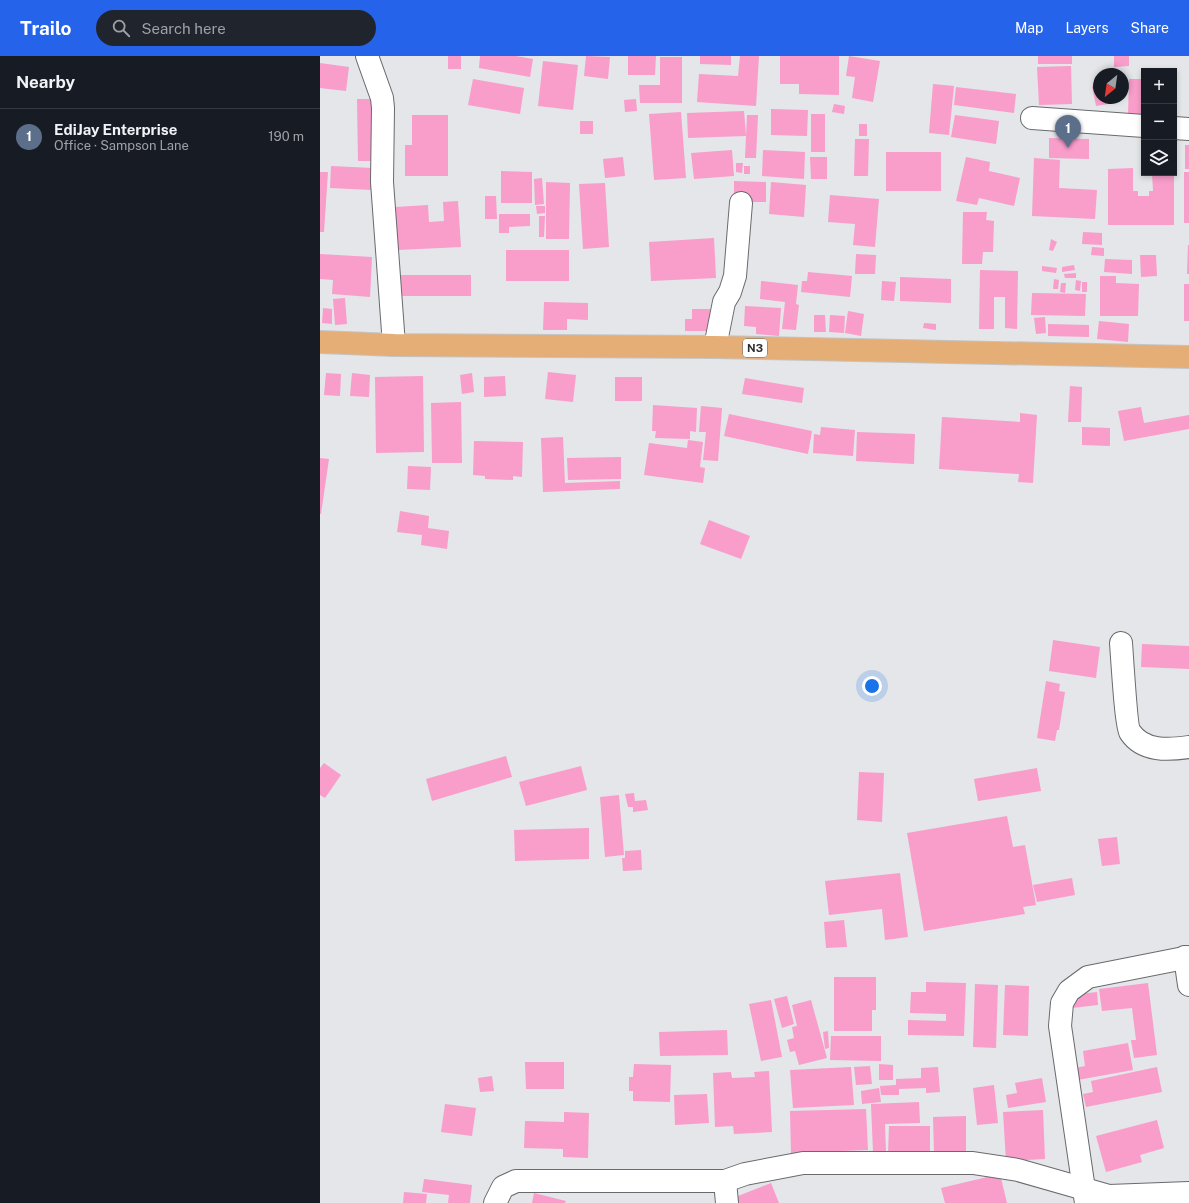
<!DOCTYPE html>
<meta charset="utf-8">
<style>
:root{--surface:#171b24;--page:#20242c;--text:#f1f3f6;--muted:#9ea1a6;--line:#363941;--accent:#2563eb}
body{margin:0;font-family:"Public Sans",sans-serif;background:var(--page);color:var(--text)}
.controls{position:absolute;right:12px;top:12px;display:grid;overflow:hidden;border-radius:0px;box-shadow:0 2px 6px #0003}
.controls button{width:36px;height:36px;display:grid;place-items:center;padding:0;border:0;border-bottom:1px solid var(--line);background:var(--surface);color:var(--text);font:20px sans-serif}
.compass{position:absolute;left:773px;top:12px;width:36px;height:36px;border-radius:50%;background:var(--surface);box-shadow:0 2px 6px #0003;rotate:209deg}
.you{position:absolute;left:552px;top:630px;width:14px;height:14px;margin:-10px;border:3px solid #fff;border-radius:50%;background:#1a73e8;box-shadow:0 0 0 6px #1a73e833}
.badge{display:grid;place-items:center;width:26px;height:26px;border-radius:50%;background:var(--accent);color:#fff;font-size:13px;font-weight:700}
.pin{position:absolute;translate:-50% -33px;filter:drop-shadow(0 1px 2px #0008)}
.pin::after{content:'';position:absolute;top:21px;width:14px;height:12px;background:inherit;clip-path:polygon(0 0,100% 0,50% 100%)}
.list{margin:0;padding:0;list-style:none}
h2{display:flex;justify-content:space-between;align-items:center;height:52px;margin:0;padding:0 16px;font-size:17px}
h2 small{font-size:13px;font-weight:400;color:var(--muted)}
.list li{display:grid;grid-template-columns:26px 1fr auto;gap:12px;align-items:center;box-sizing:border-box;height:56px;padding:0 16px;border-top:1px solid var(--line)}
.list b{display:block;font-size:15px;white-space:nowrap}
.list p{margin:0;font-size:13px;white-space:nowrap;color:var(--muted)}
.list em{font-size:13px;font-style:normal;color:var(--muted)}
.icon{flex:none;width:22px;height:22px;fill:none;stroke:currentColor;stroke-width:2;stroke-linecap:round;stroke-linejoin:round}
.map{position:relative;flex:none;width:869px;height:1147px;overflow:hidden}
header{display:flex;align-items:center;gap:24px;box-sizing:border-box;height:56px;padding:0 20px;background:var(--accent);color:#fff}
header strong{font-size:19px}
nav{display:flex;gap:22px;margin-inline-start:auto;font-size:14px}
.search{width:280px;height:36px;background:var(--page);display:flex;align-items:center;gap:10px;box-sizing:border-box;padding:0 14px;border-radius:22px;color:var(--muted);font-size:15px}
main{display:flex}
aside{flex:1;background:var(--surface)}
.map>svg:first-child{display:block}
.building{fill:#f99dcb}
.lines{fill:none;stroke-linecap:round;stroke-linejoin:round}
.minor-casing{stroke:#696a6d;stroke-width:24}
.major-casing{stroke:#c4c4c4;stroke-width:24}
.minor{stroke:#fff;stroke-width:22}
.major{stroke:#e5ae76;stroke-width:22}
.labels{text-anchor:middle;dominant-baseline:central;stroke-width:3;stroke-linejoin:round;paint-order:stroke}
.shield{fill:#fff;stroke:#6b6b6c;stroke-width:1}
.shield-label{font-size:11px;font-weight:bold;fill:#2b2c2d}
</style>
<header>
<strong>Trailo</strong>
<div class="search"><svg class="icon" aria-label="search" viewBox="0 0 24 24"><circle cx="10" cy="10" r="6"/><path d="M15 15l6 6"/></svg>Search here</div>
<nav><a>Map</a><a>Layers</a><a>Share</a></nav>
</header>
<main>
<aside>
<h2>Nearby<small></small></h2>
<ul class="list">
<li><span class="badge" style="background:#5c6f8a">1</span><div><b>EdiJay Enterprise</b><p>Office · Sampson Lane</p></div><em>190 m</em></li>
</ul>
</aside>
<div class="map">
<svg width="869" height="1147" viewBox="0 0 869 1147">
<rect width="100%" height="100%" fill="#e4e6e9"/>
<g class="building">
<rect x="128" y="0" width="13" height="13"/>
<polygon points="160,0 196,0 213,3 210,21 159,12"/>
<polygon points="266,0 290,1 288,23 264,20"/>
<polygon points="308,0 336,0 335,19 308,19"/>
<polygon points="380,0 411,0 411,9 380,8"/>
<polygon points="420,0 439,0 436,50 377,46 379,18 418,20"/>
<polygon points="460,0 519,0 519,39 479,38 479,28 460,28"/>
<polygon points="529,0 560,5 553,46 532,42 535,21 526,20"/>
<rect x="718" y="0" width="34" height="8"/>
<polygon points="794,0 809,0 809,10 794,11"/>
<polygon points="340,1 362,1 362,47 320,47 319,29 340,29"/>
<polygon points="223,5 258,9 253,54 218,50"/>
<polygon points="0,7 29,11 26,35 0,32"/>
<polygon points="751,10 752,48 719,49 717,11"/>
<polygon points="153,23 204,32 200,58 148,49"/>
<polygon points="809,23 824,23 824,59 808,59"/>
<polygon points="613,28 634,30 629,79 609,77"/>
<polygon points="779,29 779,42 787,42 788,48 776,50 772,30"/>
<polygon points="636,31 696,38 694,57 634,49"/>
<polygon points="37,43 52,43 53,105 38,105"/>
<polygon points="316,43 317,55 305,56 304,44"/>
<polygon points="514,48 525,50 524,58 512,56"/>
<polygon points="451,53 488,54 487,80 451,79"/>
<polygon points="424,55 426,80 368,82 367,57"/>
<polygon points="361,56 366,122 334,124 329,58"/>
<rect x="491" y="58" width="14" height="38"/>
<polygon points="92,59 128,59 128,120 85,120 85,89 92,89"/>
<polygon points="427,59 438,59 436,102 425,102"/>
<polygon points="635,59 679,65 676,88 631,81"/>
<rect x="260" y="65" width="13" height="13"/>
<rect x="539" y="68" width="8" height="12"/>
<polygon points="729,82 769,83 769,103 729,102"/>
<polygon points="535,83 549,83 548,120 534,120"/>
<rect x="865" y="89" width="4" height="24"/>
<polygon points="412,94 414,120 374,123 371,97"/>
<polygon points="443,94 485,96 484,123 442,120"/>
<rect x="566" y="96" width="55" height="39"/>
<polygon points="303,101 305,120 285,122 283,103"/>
<polygon points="490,101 507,101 507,123 491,123"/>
<polygon points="646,101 670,106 669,115 700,122 694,150 659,142 657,149 636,145"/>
<polygon points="714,102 740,104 739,132 777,134 775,163 712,160"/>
<polygon points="416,107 423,107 422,117 416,116"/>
<polygon points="11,110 53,112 52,134 10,132"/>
<rect x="424" y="110" width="6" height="8"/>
<polygon points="813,112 813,135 818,135 818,140 829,140 829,135 833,135 832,117 854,117 854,169 788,169 788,113"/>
<polygon points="181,115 212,116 212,147 181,147"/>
<polygon points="0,116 8,116 4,176 0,176"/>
<rect x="864" y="116" width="5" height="51"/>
<polygon points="222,122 224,148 215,149 214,123"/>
<polygon points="414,125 446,126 446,146 414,146"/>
<polygon points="226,126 250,127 249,183 226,183"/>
<polygon points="451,126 486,129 484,161 449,158"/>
<polygon points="285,127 289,191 263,193 259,128"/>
<polygon points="510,139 559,143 555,191 533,189 535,168 508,166"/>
<polygon points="165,140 176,140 177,163 165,163"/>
<polygon points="138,145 141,191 78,194 75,151 108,149 109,166 124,165 123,146"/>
<polygon points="216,150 225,150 225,157 217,158"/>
<polygon points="643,156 667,156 666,164 674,165 673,196 663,196 662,208 642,208"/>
<polygon points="179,158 210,158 210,170 189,171 189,177 179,177"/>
<polygon points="219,160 225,160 224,181 219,181"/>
<polygon points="763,176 782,177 782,189 762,188"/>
<polygon points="394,182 396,222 331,225 329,186"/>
<polygon points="731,183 737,186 733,195 729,194"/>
<polygon points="868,189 869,189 869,218 867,218"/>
<polygon points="772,191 784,192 784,200 771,199"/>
<rect x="186" y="194" width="63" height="31"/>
<polygon points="0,198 52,201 50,241 12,238 13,224 0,223"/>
<polygon points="536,198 556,199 555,218 535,218"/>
<polygon points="820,199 836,199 837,220 821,221"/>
<polygon points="785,203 812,204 812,218 784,216"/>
<polygon points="754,209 755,214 742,216 742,211"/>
<polygon points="722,210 737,212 736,217 722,215"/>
<polygon points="660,214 698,215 697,273 685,272 685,241 674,241 674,273 659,273"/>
<polygon points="488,216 532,220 530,241 481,236 482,225 487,225"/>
<polygon points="756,217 756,222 745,222 744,218"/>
<rect x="81" y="219" width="70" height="21"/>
<polygon points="780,220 796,220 796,227 819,228 818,260 780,260"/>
<polygon points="580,221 631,223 631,247 580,245"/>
<polygon points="734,223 739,224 738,233 733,233"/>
<polygon points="756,224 761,225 760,235 755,234"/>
<polygon points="441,225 478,229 476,248 479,249 476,274 462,273 465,246 440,243"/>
<polygon points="562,225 576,226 574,245 561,244"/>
<rect x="762" y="226" width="5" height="10"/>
<polygon points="741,227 746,227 745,237 740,236"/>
<rect x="864" y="228" width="5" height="37"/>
<polygon points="712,237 766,238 765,260 711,259"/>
<polygon points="25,242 27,268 15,269 13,243"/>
<polygon points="224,246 268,247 268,264 247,263 247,274 223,274"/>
<polygon points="425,250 461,252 459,280 436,278 436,271 424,270"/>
<polygon points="3,252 12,253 12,268 2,267"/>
<polygon points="372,253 390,253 390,275 365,275 365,263 372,263"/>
<polygon points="528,255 544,258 541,280 525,277"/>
<polygon points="494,259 505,259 506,276 494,276"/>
<polygon points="510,259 525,260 524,277 509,276"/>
<polygon points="725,261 726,277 716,278 714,262"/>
<polygon points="779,265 809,268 808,286 777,283"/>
<polygon points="604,267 616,268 616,274 603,272"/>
<polygon points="728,268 769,269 769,281 728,280"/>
<polygon points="228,316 256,319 253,346 225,343"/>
<polygon points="6,317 21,318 20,340 4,339"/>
<polygon points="32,317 50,319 49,341 30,340"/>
<polygon points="152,317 154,336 142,338 140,319"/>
<polygon points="103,320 104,396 56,397 55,321"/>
<polygon points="185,320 186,340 164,341 164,321"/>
<rect x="295" y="321" width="27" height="24"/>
<polygon points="425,322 484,332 482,347 422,338"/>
<polygon points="750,330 762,331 761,366 748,366"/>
<polygon points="141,346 142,407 112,407 111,347"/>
<polygon points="333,349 377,352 376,376 370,375 370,383 335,382 336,375 332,375"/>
<polygon points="381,350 402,352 398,405 383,404 386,376 379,376"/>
<polygon points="821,351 824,367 869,359 869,373 804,385 798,355"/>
<polygon points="700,357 717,359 713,427 698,426 699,418 619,413 622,361 700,366"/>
<polygon points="409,358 492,375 488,398 404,380"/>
<polygon points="501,371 535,374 533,400 493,397 494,378 500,379"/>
<polygon points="762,371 790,372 790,390 762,389"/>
<polygon points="537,376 595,378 594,408 536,405"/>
<polygon points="243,381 245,427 300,425 300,433 223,436 221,382"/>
<polygon points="368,384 383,386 380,411 385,412 383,427 324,419 329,387 367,392"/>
<polygon points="154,385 203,386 202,421 193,420 193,424 165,423 165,420 153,419"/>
<polygon points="301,401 301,423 248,424 247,402"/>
<polygon points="0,402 9,403 1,458 0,458"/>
<polygon points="88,410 111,411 110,434 87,433"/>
<polygon points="80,455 109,460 108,472 129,475 127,493 101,489 102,479 77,476"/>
<polygon points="389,464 430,480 421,503 380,488"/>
<polygon points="733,584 780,591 776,622 729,615"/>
<polygon points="822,588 869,590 869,613 821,611"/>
<polygon points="726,625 740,628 739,635 745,636 739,674 737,674 735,685 717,682"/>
<polygon points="186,700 192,721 112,745 106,723"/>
<polygon points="4,707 21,719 5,742 0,739 0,712"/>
<polygon points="261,710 267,734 206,750 199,726"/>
<polygon points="717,712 721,735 658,745 654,723"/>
<polygon points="539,716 564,717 562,766 537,764"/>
<polygon points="314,737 315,745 326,744 328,754 313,756 313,751 308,751 305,738"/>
<polygon points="299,739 304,799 285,801 280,741"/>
<polygon points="687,760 693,791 705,789 716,849 703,851 705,858 604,875 587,777"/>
<polygon points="269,772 269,803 195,805 194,774"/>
<polygon points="797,781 800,808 782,810 778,783"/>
<polygon points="321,794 322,814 303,815 302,802 305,802 305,795"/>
<polygon points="580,817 588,881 565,884 562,853 509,859 505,825"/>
<polygon points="752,822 755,839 717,846 713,829"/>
<polygon points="524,864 527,891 506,892 504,866"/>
<polygon points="514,921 556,921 556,954 552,954 552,975 514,975"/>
<polygon points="606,926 646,927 644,980 588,979 588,964 626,965 626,958 590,957 591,936 606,936"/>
<polygon points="828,927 837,999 814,1002 811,984 816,984 812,952 782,955 779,933"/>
<polygon points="655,928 678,929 676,992 653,991"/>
<polygon points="685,929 709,930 708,980 683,979"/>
<polygon points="777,936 778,949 752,952 750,939"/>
<polygon points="467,940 474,968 462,972 454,943"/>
<polygon points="451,944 462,1001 441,1005 429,948"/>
<polygon points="491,944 507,1002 479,1009 475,995 470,996 467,984 474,982 472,971 477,970 472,949"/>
<polygon points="407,974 408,999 340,1000 339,976"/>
<polygon points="508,975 509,992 505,993 503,976"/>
<polygon points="511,980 561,980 561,1005 510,1004"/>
<polygon points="808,987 813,1014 752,1025 750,1013 765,1010 763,995"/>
<polygon points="205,1006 244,1006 244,1033 206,1033"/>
<polygon points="314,1008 351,1009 350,1046 313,1045 313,1035 309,1035 309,1021 313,1021"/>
<polygon points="559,1008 573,1009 573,1024 559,1024"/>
<polygon points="550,1010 552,1028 536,1029 534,1011"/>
<polygon points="531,1011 534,1049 473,1052 470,1014"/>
<polygon points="618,1011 620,1036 606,1037 606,1032 579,1033 579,1039 561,1039 560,1030 576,1029 576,1023 601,1022 601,1012"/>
<polygon points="837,1011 842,1036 766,1051 763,1038 773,1036 771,1025"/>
<polygon points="449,1015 452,1076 414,1078 413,1070 395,1071 393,1017 411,1016 412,1022 435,1021 434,1016"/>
<polygon points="172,1020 174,1035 160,1036 158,1022"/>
<polygon points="722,1022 726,1046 688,1052 686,1039 697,1037 695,1027"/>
<polygon points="674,1029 678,1067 657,1069 653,1032"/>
<polygon points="559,1032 561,1046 542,1048 541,1035"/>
<polygon points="387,1038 389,1067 355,1069 354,1039"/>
<polygon points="599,1046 600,1067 565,1068 566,1096 553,1096 551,1048"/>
<polygon points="125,1048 156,1052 152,1080 121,1076"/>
<polygon points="546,1053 548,1094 471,1097 470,1055"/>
<polygon points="723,1054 725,1103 686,1105 683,1056"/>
<polygon points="244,1056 269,1057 268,1102 243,1101 243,1093 204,1092 205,1065 244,1066"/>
<polygon points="646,1060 646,1096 614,1097 613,1061"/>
<polygon points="837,1064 844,1092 820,1099 822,1106 786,1116 776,1080"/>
<polygon points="569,1070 610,1070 610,1099 568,1098"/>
<polygon points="680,1118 687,1147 625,1147 621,1132"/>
<polygon points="104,1123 152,1129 150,1147 128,1147 129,1139 102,1136"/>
<polygon points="451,1127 459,1147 415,1147 413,1142"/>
<polygon points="84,1136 107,1138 106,1147 83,1147"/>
<polygon points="214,1137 246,1145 245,1147 212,1147"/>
</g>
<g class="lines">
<defs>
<g id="minor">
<polyline points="47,0 62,42 63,52 62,126 74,289"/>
<polyline points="712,62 824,70"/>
<polyline points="854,72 869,73"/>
<polyline points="395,291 404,246 410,236 415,220 421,147"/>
<path d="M801 587C802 599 806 670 810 676 823 696 849 694 869 691"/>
<polyline points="865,901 869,929"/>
<polyline points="405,1125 407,1147"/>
<polyline points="175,1147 183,1131 196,1125 405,1125 425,1118 483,1107 653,1107 698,1114 789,1140 869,1137"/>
<polyline points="766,1147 740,970 742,947 749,935 768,921 869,901"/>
</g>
<polyline id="major" points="0,286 74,289 395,291 869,301"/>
</defs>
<use href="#minor" class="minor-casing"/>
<use href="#major" class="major-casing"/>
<use href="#minor" class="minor"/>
<use href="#major" class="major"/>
</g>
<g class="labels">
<rect class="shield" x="423" y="283" width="24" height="18" rx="3"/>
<g class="shield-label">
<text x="435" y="292">N3</text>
</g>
</g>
</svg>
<div class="controls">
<button>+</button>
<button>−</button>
<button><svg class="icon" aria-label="layers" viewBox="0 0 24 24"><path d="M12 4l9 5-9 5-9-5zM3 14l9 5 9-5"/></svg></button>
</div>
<svg class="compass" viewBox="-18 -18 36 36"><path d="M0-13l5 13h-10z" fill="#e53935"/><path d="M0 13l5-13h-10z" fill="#9ea1a6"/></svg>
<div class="you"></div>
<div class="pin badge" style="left:748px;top:92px;background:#5c6f8a">1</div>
</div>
</main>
